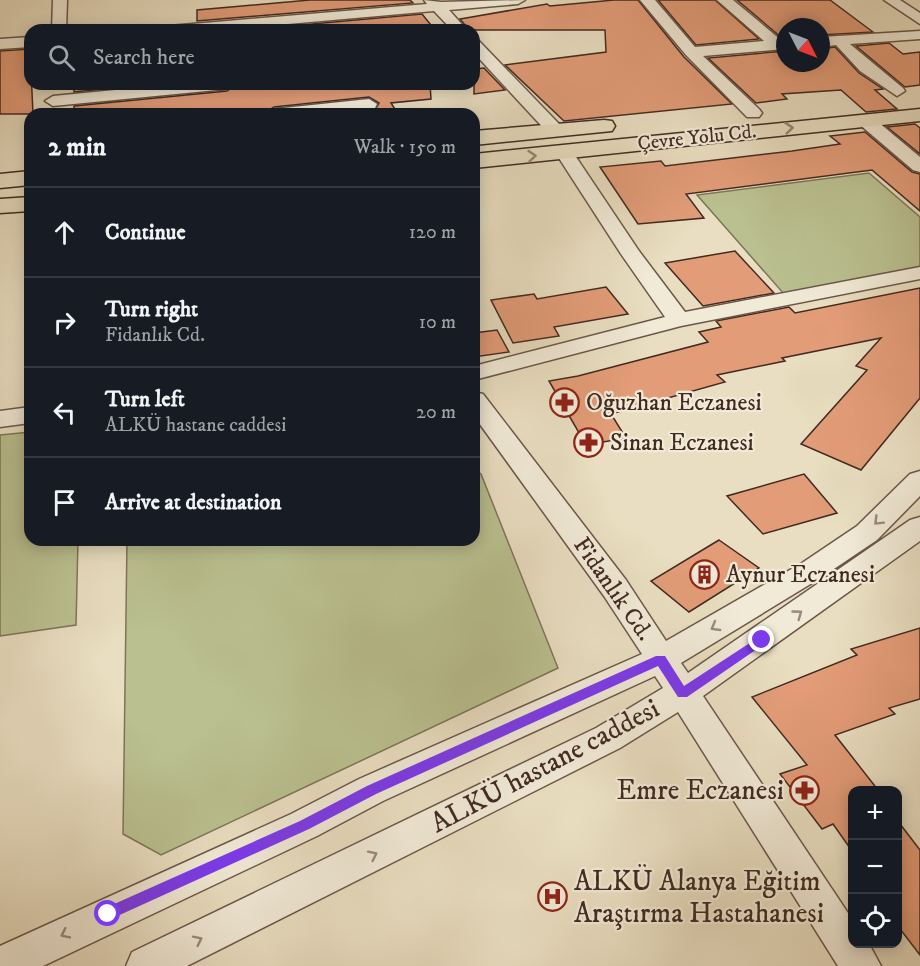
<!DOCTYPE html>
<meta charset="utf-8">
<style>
:root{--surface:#171b24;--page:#242831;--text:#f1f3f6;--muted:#9ea1a6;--line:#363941}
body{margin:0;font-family:"IM FELL DW Pica",serif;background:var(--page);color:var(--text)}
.controls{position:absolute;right:18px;bottom:18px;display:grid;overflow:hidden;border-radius:12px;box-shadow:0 3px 15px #0003}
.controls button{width:54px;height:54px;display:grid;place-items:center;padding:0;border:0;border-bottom:2px solid var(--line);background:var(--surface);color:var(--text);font:30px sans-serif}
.compass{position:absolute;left:776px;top:18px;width:54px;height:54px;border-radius:50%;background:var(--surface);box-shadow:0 3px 15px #0003;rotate:132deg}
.stop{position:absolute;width:18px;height:18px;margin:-14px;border:4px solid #7c3aed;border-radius:50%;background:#fff}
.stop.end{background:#7c3aed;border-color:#fff;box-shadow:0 2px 6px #0008}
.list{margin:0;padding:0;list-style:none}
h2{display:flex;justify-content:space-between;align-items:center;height:78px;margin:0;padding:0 24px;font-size:26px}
h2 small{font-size:20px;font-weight:400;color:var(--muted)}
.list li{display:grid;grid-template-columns:39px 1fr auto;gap:18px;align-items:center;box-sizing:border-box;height:90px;padding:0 24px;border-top:2px solid var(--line)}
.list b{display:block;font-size:22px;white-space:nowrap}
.list p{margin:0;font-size:20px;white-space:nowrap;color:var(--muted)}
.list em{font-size:20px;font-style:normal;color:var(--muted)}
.icon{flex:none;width:33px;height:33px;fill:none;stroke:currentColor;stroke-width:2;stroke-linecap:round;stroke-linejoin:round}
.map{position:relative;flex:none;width:920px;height:966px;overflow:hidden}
.search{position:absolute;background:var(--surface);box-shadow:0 3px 15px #0003;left:24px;top:24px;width:456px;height:66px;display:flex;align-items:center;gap:15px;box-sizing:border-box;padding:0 21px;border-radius:18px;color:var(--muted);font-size:22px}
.panel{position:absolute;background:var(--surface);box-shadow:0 3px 15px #0003;left:24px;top:108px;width:456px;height:438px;border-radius:18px}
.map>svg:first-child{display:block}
.green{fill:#bac090;stroke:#7e7559;stroke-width:1.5}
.building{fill:#e29c78;stroke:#412a22;stroke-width:1.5}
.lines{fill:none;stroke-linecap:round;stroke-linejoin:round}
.street-casing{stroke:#6b574a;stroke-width:3}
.highway-casing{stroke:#412a22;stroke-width:3}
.street{fill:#f1ead7;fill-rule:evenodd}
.highway{fill:#e9dec1;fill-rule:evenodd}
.oneway{stroke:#958472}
.oneway2{stroke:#998a7c}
.route{fill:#7c3aed}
.labels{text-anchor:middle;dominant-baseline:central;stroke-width:4.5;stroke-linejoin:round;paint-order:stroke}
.far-street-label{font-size:20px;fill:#412a22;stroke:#f1ead7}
.poi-label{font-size:24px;fill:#412a22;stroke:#f1ead7;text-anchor:start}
.street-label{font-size:24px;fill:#412a22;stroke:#f1ead7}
.near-street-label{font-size:28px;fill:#412a22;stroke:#f1ead7}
.near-poi-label{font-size:28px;fill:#412a22;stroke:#f1ead7;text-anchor:end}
</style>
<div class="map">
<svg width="920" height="966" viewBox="0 0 920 966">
<rect width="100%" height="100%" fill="#e9dec1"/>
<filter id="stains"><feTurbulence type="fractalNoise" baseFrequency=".00333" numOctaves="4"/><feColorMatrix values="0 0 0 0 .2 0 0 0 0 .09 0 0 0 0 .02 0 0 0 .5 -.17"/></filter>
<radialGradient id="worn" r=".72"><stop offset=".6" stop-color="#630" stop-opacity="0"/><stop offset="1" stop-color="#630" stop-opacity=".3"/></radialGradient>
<g class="green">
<polygon points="869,173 920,217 920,273 784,294 697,195"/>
<polygon points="30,432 30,540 78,540 76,625 0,636 0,435"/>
<polygon points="474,469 481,474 558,668 161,855 123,834 127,540 474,540"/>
</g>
<g class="building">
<polygon points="310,0 410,0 413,3 197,21 197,10"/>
<polygon points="614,0 638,0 684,57 732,104 564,121 505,65 606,52 605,30 469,30 460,19 547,4 550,6"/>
<polygon points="658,0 715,0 759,39 696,45"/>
<polygon points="737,0 830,0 873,32 821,35 821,27 785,27 785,37 782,38"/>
<polygon points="422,14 435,30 245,30"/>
<polygon points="889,43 903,54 920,52 920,85 905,87 856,46"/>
<polygon points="835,47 859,73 883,89 875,90 897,109 866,112 841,90 782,94 787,99 756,103 708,58 785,51 785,63 821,63 821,49"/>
<polygon points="30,49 33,114 0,114 0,51"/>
<polygon points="484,68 505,90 474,94 474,69"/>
<polygon points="74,84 154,84 74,92"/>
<polygon points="237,84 273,84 273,87 316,84 430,84 431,99 391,103 398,114 342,114 375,110 379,103 369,97 274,107 263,114 262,110 225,114 74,114 74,106 227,91"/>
<polygon points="915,124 920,128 920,154 887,127"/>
<polygon points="865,132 912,172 920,174 920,211 872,170 686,194 704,218 638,224 600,167 661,161 665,166 792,151 840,144 830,136"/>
<polygon points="735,251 774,293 703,306 665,263"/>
<polygon points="606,287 628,314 554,327 559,336 513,343 491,300 534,294 537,299"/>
<polygon points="920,288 920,398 861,470 801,444 867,370 856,366 881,338 782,358 785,361 717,375 725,382 611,414 626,438 586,445 549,381 578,376 708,342 699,332 721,327 716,321 789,307 795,313"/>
<polygon points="497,330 509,352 474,357 474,333"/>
<polygon points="804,474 837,513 763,534 727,496"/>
<polygon points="719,540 759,568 689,612 651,581"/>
<polygon points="920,628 920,699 889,708 895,714 835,735 878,790 852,790 852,851 833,824 822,829 780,774 807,765 752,697 857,655 851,649"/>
<polygon points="897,820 920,850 920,955 897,925"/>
</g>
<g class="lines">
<defs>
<g id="street">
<polygon points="53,0 67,0 66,30 52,30"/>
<polygon points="424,0 441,2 525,0 518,4 449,10 467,30 452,30 434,11 220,30 162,30 169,26 427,4"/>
<polygon points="640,0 655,0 695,47 764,41 717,0 733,0 781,40 785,39 785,49 703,56 759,109 762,113 759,117 747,117 686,55"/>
<polygon points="884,0 900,0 920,13 920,24"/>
<polygon points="920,31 920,39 850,44 903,88 905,91 897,96 860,71 836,45 821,47 821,37"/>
<polygon points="30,37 30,47 0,49 0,39"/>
<polygon points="474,39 479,41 561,126 564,130 561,134 549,134 474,53"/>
<polygon points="177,84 235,84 227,89 53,106 45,101 53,96"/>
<polygon points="369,99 377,104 375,108 322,114 265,114 274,109"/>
<polygon points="865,115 871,116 920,157 920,172 913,170 859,124 856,120"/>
<polygon points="564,147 570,148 639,251 685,312 920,267 920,279 681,326 474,380 474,366 665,317 621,254 555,152"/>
<polygon points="474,392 483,394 626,580 666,641 802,563 857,526 910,474 920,471 920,496 877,540 822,577 681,663 688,673 910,520 920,517 920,541 703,696 852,919 852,944 869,944 881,966 838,966 678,712 620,748 187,966 126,966 132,952 596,728 663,688 655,676 383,801 317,836 43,966 0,966 0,946 291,814 359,779 642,654 604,596 474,416"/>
<polygon points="30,407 30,423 0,427 0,411"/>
</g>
<g id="highway">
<polygon points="920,109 920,121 474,168 474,154"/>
<polygon points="604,120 612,121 615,126 612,131 474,145 474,131"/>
<polygon points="30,171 30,185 0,188 0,174"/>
<polygon points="30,197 30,211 0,213 0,199"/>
</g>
</defs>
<use href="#street" class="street-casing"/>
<use href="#highway" class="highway-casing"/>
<use href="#street" class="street"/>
<use href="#highway" class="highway"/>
</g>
<defs><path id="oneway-chevron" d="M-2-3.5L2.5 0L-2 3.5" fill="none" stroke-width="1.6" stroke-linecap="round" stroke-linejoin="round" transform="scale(1.5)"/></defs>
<g class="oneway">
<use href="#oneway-chevron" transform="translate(789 128) rotate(-6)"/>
<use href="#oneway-chevron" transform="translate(532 156) rotate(-5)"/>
</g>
<g class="oneway2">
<use href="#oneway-chevron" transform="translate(878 521) rotate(135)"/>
<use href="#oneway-chevron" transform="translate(798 614) rotate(-36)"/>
<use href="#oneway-chevron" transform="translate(715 627) rotate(150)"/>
<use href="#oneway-chevron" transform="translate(373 855) rotate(-26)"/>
<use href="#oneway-chevron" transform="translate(65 934) rotate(154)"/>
<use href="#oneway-chevron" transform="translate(198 940) rotate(-26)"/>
</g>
<polygon class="route" points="762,635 768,640 766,643 687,697 678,697 658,666 376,794 309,829 113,918 103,918 101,914 103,909 300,821 367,786 656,656 665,656 684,686"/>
<defs>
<symbol id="pharmacy-ring" viewBox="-11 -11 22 22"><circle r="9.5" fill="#f1ead7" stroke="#8f2418" stroke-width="1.5"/><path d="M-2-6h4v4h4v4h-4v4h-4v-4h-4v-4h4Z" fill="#8f2418"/></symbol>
<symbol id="building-ring" viewBox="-11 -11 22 22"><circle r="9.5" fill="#f1ead7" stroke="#8f2418" stroke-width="1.5"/><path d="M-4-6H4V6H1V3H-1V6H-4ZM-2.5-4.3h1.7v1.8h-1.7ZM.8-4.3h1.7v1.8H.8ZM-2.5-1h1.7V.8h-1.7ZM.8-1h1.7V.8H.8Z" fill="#8f2418"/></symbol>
<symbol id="hospital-ring" viewBox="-11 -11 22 22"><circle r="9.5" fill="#f1ead7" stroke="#8f2418" stroke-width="1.5"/><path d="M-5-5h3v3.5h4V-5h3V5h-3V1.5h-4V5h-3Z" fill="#8f2418"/></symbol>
</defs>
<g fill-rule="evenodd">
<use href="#pharmacy-ring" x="548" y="386" width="33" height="33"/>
<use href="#pharmacy-ring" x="572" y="426" width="33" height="33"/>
<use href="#building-ring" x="688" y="558" width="33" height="33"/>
<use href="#pharmacy-ring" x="788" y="774" width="33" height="33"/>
<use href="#hospital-ring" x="536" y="880" width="33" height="33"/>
</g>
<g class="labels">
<g class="far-street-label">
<text transform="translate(697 138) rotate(-6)">Çevre Yolu Cd.</text>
</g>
<g class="poi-label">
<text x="586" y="403">Oğuzhan Eczanesi</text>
<text x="610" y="443">Sinan Eczanesi</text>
<text x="726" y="575">Aynur Eczanesi</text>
</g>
<g class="street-label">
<text transform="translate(613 589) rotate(55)">Fidanlık Cd.</text>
</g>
<g class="near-street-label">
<text transform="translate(545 766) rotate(-28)">ALKÜ hastane caddesi</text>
</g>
<g class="near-poi-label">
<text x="784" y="790">Emre Eczanesi</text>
<text x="574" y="881" text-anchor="start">ALKÜ Alanya Eğitim<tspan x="574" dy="32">Araştırma Hastahanesi</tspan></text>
</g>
</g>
<rect width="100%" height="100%" filter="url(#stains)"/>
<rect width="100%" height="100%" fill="url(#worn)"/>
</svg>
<div class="controls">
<button>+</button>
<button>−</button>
<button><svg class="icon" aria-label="locate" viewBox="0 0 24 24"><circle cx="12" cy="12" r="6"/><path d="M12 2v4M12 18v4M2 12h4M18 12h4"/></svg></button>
</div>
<svg class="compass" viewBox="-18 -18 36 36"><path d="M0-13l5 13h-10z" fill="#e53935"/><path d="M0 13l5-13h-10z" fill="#9ea1a6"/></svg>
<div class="stop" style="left:108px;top:914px"></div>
<div class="stop end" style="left:762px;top:640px"></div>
<div class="search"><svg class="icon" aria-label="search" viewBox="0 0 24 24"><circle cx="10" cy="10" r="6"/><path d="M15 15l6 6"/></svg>Search here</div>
<section class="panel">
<h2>2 min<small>Walk · 150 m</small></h2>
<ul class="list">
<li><svg class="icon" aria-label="ahead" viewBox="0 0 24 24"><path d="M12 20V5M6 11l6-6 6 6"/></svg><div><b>Continue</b></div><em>120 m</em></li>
<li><svg class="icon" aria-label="right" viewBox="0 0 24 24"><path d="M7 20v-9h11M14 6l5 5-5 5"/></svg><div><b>Turn right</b><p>Fidanlık Cd.</p></div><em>10 m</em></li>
<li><svg class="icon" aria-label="left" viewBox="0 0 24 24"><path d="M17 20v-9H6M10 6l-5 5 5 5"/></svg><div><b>Turn left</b><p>ALKÜ hastane caddesi</p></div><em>20 m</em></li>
<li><svg class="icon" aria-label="arrive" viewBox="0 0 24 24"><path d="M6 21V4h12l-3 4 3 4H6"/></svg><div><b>Arrive at destination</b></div></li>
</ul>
</section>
</div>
